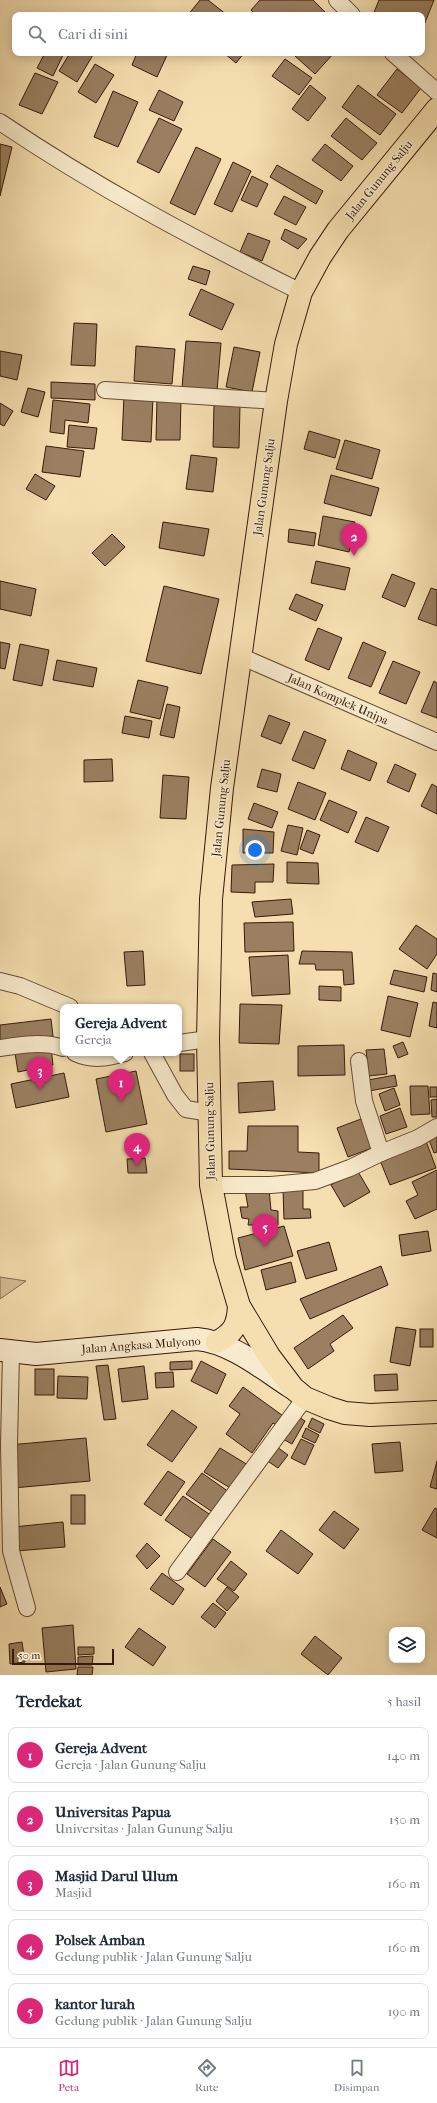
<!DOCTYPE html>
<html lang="id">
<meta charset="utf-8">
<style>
:root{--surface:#fff;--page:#f6f6f7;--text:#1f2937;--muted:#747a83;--line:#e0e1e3;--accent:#db2777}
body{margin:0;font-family:"IM FELL French Canon",serif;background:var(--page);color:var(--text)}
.controls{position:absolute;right:12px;bottom:12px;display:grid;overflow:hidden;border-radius:8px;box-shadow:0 2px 10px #0003}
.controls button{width:36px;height:36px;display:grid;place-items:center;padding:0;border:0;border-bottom:1px solid var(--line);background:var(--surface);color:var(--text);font:20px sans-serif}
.scale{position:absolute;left:12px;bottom:10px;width:102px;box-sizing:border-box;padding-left:4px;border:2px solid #371a0b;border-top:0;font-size:11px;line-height:14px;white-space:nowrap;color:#371a0b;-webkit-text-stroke:3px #f8eacc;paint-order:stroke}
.you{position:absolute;left:255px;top:850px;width:14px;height:14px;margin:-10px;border:3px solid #fff;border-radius:50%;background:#1a73e8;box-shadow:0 0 0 6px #1a73e833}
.badge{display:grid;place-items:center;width:26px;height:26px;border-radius:50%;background:var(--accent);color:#fff;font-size:13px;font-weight:700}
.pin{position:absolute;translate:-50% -33px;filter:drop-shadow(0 1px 2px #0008)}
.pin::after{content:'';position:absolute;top:21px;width:14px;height:12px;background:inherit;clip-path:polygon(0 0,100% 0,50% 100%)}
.popup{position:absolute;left:60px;top:1004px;width:122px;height:52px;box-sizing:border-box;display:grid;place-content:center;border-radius:8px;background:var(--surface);filter:drop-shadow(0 1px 3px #0005);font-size:13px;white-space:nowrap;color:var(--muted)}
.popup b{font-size:15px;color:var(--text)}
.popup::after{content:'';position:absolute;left:50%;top:100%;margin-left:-8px;border:8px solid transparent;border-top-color:var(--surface)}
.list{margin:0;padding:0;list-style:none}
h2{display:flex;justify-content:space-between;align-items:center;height:52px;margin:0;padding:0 16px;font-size:17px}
h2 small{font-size:13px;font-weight:400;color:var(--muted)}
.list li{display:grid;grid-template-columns:26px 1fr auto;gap:12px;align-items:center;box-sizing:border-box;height:56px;margin:0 8px 8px;padding:0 8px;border:1px solid var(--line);border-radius:8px}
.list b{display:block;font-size:15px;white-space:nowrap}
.list p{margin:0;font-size:13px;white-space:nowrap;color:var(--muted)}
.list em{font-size:13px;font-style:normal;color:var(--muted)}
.icon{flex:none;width:22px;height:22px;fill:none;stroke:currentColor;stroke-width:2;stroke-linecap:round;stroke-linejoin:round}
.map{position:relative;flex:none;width:437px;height:1675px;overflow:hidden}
.search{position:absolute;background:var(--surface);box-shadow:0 2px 10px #0003;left:12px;right:12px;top:12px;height:44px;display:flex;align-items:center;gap:10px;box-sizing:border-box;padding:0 14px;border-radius:8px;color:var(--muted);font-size:15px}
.sheet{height:372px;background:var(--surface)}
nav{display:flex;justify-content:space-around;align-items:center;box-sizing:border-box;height:56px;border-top:1px solid var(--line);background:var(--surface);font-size:11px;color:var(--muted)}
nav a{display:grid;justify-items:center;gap:2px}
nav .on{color:var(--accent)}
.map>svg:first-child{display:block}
.green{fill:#d5be94;stroke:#866c50}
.building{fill:#9a8061;stroke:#371a0b}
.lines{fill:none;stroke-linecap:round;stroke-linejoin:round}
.street-casing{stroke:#664b34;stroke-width:18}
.secondary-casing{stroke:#371a0b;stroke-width:24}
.primary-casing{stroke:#371a0b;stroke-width:24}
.street{stroke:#f8eacc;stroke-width:16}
.secondary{stroke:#f8eacc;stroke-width:22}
.primary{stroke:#f5dfb0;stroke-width:22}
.labels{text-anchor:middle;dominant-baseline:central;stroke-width:3;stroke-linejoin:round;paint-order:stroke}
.street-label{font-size:12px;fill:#371a0b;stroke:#f8eacc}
</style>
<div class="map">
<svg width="437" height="1675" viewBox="0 0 437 1675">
<rect width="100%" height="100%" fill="#f5dfb0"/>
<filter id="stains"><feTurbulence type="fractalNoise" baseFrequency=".005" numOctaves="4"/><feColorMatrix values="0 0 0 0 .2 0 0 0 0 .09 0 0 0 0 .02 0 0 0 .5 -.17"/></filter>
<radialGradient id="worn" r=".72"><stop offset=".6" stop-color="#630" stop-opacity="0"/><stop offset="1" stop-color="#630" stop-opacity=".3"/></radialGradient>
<polygon class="green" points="0,1277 26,1281 0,1299"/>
<g class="building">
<polygon points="200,0 208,0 227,15 188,15"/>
<polygon points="260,0 313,0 327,14 256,15 251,10"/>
<polygon points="379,0 434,0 422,30 422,15 373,15"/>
<polygon points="45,53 64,53 53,76 37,68"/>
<polygon points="70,53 94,53 77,82 59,71"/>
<polygon points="137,53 168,53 157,77 132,65"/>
<polygon points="224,53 244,53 236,63"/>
<polygon points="297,53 334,53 315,74 295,56"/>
<polygon points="285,59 312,78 299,95 272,76"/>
<polygon points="95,64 114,75 96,103 78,92"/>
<polygon points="397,69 421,88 402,113 377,95"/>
<polygon points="35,73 58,82 42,114 19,105"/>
<polygon points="310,85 326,98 308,121 292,109"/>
<polygon points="358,85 396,114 380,135 342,107"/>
<polygon points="159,90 183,102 174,121 149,110"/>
<polygon points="113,91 138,102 118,147 94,137"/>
<polygon points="159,118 182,129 159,173 137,162"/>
<polygon points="346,118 377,143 362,160 331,136"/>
<polygon points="0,144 12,147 0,196"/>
<polygon points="325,144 353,166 341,181 312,160"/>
<polygon points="196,147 221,159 195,215 170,203"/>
<polygon points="233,162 251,171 232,212 214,204"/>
<polygon points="277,165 323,191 316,204 270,177"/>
<polygon points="252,176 268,184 257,207 241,200"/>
<polygon points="284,196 306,207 296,225 274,214"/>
<polygon points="285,229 307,239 298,249 281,239"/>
<polygon points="248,233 270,241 262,261 240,252"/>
<polygon points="193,266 210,271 206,285 188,279"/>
<polygon points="201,289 234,304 222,330 189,315"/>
<polygon points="74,323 97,324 95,366 71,365"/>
<polygon points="186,341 221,343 217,391 182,388"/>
<polygon points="136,346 175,349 172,384 134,381"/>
<polygon points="234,347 260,352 252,392 226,387"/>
<polygon points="0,351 22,355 17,380 0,376"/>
<polygon points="51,382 95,384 95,400 51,398"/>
<polygon points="28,388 45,392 38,417 21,412"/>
<polygon points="124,395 153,397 151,442 122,440"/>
<polygon points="157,398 181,399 180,440 156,440"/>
<polygon points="53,400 90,404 88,423 65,420 64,434 50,432"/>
<polygon points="0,403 13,411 4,426 0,424"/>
<polygon points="214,404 240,405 239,448 213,447"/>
<polygon points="69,425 97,428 94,449 67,447"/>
<polygon points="309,431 340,440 335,458 304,449"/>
<polygon points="345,440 380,450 372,479 336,469"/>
<polygon points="46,446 84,451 80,477 42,472"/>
<polygon points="191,455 217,458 213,492 186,489"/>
<polygon points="35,474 55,486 46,500 26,489"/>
<polygon points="331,475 379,488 371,516 324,503"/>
<polygon points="323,516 355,522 349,552 318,545"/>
<polygon points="163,522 209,529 204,556 159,548"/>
<polygon points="289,529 316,533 314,546 288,542"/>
<polygon points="112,534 125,547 105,566 92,553"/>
<polygon points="316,561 350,568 345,590 311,583"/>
<polygon points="392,574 415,583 405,607 382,597"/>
<polygon points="0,581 36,589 31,616 0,609"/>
<polygon points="164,586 219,599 201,674 146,661"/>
<polygon points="431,588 437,590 437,626 418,619"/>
<polygon points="296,594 323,605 316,621 289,609"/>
<polygon points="318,628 342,638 329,670 305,660"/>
<polygon points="0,642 10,644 5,669 0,668"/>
<polygon points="363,642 386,652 371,687 348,678"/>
<polygon points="20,644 49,650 42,686 13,680"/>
<polygon points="57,660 97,668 93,687 53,680"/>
<polygon points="393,661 420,672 406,704 379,693"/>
<polygon points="138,680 168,687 160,719 130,712"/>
<polygon points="434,681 437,683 437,718 421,712"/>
<polygon points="167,704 180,707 174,738 160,735"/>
<polygon points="269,715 290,723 281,744 261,736"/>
<polygon points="125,716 152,721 149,738 122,733"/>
<polygon points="304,731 326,740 314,769 292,760"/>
<polygon points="348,750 377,763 370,781 341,769"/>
<polygon points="112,759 113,781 84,782 84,760"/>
<polygon points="395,764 416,774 409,792 387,782"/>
<polygon points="262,769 281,774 277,792 257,787"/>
<polygon points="163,775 189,777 186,819 160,818"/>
<polygon points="298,782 326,793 315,820 288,809"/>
<polygon points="432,784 437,787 437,814 421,806"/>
<polygon points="329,800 357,812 348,833 320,820"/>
<polygon points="254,803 278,812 272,828 248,819"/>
<polygon points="366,817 389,827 378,852 355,842"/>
<polygon points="288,825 303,828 297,855 281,851"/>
<polygon points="243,829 274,832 273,853 243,853"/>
<polygon points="307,830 320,835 313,854 300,849"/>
<polygon points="287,862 318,863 319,884 287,883"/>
<polygon points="274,864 273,882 255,882 255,893 231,892 232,865"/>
<polygon points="291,899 293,914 255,917 252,902"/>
<polygon points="293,922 294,951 245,952 244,923"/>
<polygon points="416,925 437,939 437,954 427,969 399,949"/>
<polygon points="143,951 145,985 127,986 124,952"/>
<polygon points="302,951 352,952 354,984 344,985 343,970 316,970 315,964 299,964"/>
<polygon points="288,955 290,994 252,996 249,957"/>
<polygon points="394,970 427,977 424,992 390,984"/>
<polygon points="433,973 437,974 437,992 431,990"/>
<polygon points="319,986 341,987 341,1001 319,1000"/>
<polygon points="388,996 418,1003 410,1037 381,1030"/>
<polygon points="433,1002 437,1003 437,1028 429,1026"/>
<polygon points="240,1004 282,1005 279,1044 239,1043"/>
<polygon points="51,1019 53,1036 0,1042 0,1025"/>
<polygon points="403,1042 408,1054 398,1058 393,1046"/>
<polygon points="344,1045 345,1075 298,1076 298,1046"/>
<polygon points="51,1047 53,1065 18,1072 15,1053"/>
<polygon points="384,1049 387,1074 369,1076 366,1050"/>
<rect x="180" y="1054" width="14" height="17"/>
<polygon points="136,1071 147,1124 106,1132 96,1079"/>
<polygon points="64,1073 69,1097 16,1108 11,1084"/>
<polygon points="395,1075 397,1086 369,1091 368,1080"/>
<polygon points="273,1081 275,1110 239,1113 238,1083"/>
<polygon points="410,1086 428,1086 430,1114 411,1115"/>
<rect x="430" y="1087" width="7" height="10"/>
<polygon points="394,1088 400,1105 385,1111 379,1094"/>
<polygon points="437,1099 437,1117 432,1117 431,1100"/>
<polygon points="400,1108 407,1127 386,1134 380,1116"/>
<polygon points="361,1119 372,1148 348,1157 337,1128"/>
<polygon points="248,1126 298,1126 298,1152 319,1153 319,1173 229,1169 229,1151 247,1151"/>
<polygon points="437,1132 437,1152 434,1153 427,1135"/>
<polygon points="426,1141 436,1168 390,1185 379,1158"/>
<polygon points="145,1158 147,1173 128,1173 127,1159"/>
<polygon points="357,1170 370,1192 344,1207 331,1185"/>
<polygon points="437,1170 437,1209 415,1219 406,1201 418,1195 412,1182"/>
<polygon points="269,1189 271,1210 278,1211 278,1225 248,1225 249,1219 242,1218 240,1207 248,1207 245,1190"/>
<polygon points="283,1190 303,1190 303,1209 310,1209 311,1218 284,1219"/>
<polygon points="284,1226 293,1256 245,1270 238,1238"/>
<polygon points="428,1231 431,1251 402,1256 399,1235"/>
<polygon points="329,1242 337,1270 306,1279 297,1251"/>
<polygon points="291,1262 296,1282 266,1290 261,1270"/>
<polygon points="381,1266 388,1285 310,1319 300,1299"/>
<polygon points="343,1315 353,1328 330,1344 334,1351 308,1369 294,1348"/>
<polygon points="396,1327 416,1330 410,1366 390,1362"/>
<rect x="420" y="1329" width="13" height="18"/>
<polygon points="192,1361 192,1369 170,1370 170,1362"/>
<polygon points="201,1361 226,1374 217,1394 191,1381"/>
<polygon points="108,1365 116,1419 104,1420 96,1366"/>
<polygon points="144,1366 148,1399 122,1402 118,1369"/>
<rect x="35" y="1369" width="19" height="26"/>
<polygon points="173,1372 174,1387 156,1388 155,1373"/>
<polygon points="397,1374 398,1390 375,1391 374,1375"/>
<polygon points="58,1376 88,1377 87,1399 57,1398"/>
<polygon points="243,1387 286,1418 280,1427 273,1423 252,1453 226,1434 240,1414 229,1406"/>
<polygon points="172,1410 197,1427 172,1462 147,1445"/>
<polygon points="297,1416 305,1421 292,1444 283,1439"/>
<polygon points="312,1418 324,1424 320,1433 308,1427"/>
<polygon points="306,1428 319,1435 315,1443 302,1437"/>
<polygon points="86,1438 90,1481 13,1488 9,1445"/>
<polygon points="301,1439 314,1445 305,1465 291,1458"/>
<polygon points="400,1442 403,1471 375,1473 372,1444"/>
<polygon points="277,1447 288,1455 278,1468 266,1460"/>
<polygon points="220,1448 248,1465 232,1489 204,1472"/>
<polygon points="437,1461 437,1489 430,1487"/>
<polygon points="168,1471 185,1482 161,1516 144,1504"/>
<polygon points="202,1473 229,1492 214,1513 186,1494"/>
<rect x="71" y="1495" width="14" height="29"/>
<polygon points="183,1496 212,1516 194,1540 165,1520"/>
<polygon points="435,1508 437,1509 437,1538 422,1530"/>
<polygon points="334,1511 359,1529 344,1549 319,1530"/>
<polygon points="63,1522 65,1547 16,1551 13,1527"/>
<polygon points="281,1530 313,1554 298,1574 266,1551"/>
<polygon points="213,1539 231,1552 205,1587 187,1574"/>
<polygon points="147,1543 160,1556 147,1569 136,1556"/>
<polygon points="231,1561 247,1574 234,1591 217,1579"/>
<polygon points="162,1573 184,1589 173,1605 150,1589"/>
<polygon points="0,1587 7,1604 0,1607"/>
<polygon points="227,1587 239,1597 227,1611 216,1601"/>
<polygon points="213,1603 226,1613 215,1628 201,1617"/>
<polygon points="73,1625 76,1669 46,1672 42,1628"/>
<polygon points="139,1628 166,1647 153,1666 125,1647"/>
<polygon points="315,1636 342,1658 328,1675 301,1654"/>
<polygon points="22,1642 25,1662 10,1664 9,1644"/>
<polygon points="78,1647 94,1647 94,1654 78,1655"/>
<polygon points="93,1656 92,1665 78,1665 78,1657"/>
<polygon points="78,1667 93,1667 92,1675 77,1675"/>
</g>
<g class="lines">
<defs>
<g id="street">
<polyline points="337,0 352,15"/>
<polyline points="393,53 437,92"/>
<path d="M0 122C96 187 198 241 301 292"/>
<polyline points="105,390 276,401"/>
<polyline points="240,656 437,742"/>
<polyline points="0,981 20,986 70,1007"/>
<polyline points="179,1043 208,1039"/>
<path d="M0 1048C20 1045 43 1041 63 1048"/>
<path d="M75 1053C93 1061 106 1058 125 1053"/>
<polyline points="152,1053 175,1095 186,1109 210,1113"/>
<polyline points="359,1061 364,1101 381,1153"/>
<polyline points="211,1185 271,1185 315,1181 350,1168 381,1153 418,1138 437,1127"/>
<polyline points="11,1353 9,1445 11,1551 27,1608"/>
<polyline points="177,1572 305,1398"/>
</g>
<path id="secondary" d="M0 1350 36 1354 197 1339C231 1342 263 1369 291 1387"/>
<g id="primary">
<polyline points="437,109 338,230 320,257 301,292 286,344 276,401 222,788 211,899 208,1039 211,1185 225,1259 239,1306 269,1356 293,1388 305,1398 329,1408 345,1413 370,1415 437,1412"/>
<path d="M217 1342C234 1333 238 1325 239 1306"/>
</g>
</defs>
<use href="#street" class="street-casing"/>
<use href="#secondary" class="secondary-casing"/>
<use href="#primary" class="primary-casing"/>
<use href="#street" class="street"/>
<use href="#secondary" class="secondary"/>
<use href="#primary" class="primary"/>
</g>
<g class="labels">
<g class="street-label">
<text transform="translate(379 180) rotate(-51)">Jalan Gunung Salju</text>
<text transform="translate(264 487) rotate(-82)">Jalan Gunung Salju</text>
<text transform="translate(338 699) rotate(24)">Jalan Komplek Unipa</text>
<text transform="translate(221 808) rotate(-84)">Jalan Gunung Salju</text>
<text transform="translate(210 1131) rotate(-91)">Jalan Gunung Salju</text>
<text transform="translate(141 1345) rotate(-4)">Jalan Angkasa Mulyono</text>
</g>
</g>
<rect width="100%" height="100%" filter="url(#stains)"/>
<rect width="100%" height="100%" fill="url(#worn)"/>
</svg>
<div class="controls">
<button><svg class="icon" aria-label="layers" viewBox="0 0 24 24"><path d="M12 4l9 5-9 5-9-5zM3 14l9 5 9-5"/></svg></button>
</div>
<div class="scale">50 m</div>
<div class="you"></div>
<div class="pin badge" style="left:121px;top:1102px">1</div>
<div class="popup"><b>Gereja Advent</b>Gereja</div>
<div class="pin badge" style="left:354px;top:556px">2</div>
<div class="pin badge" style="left:40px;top:1090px">3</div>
<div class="pin badge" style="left:137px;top:1166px">4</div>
<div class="pin badge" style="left:265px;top:1247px">5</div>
<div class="search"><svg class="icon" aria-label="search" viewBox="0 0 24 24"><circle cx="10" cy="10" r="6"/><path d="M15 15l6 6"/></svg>Cari di sini</div>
</div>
<section class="sheet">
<h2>Terdekat<small>5 hasil</small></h2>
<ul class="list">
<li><span class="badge">1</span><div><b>Gereja Advent</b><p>Gereja · Jalan Gunung Salju</p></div><em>140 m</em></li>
<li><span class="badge">2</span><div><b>Universitas Papua</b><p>Universitas · Jalan Gunung Salju</p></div><em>150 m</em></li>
<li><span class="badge">3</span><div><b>Masjid Darul Ulum</b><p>Masjid</p></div><em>160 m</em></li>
<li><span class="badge">4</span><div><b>Polsek Amban</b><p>Gedung publik · Jalan Gunung Salju</p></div><em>160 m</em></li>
<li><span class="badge">5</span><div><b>kantor lurah</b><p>Gedung publik · Jalan Gunung Salju</p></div><em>190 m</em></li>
</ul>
</section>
<nav>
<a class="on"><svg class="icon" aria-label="map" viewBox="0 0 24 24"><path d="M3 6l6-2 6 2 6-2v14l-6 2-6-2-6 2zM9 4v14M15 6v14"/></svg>Peta</a>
<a><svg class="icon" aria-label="directions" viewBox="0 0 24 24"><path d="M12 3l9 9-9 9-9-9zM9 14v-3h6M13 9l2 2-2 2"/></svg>Rute</a>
<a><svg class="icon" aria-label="saved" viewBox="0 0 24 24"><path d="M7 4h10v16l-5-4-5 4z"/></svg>Disimpan</a>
</nav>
